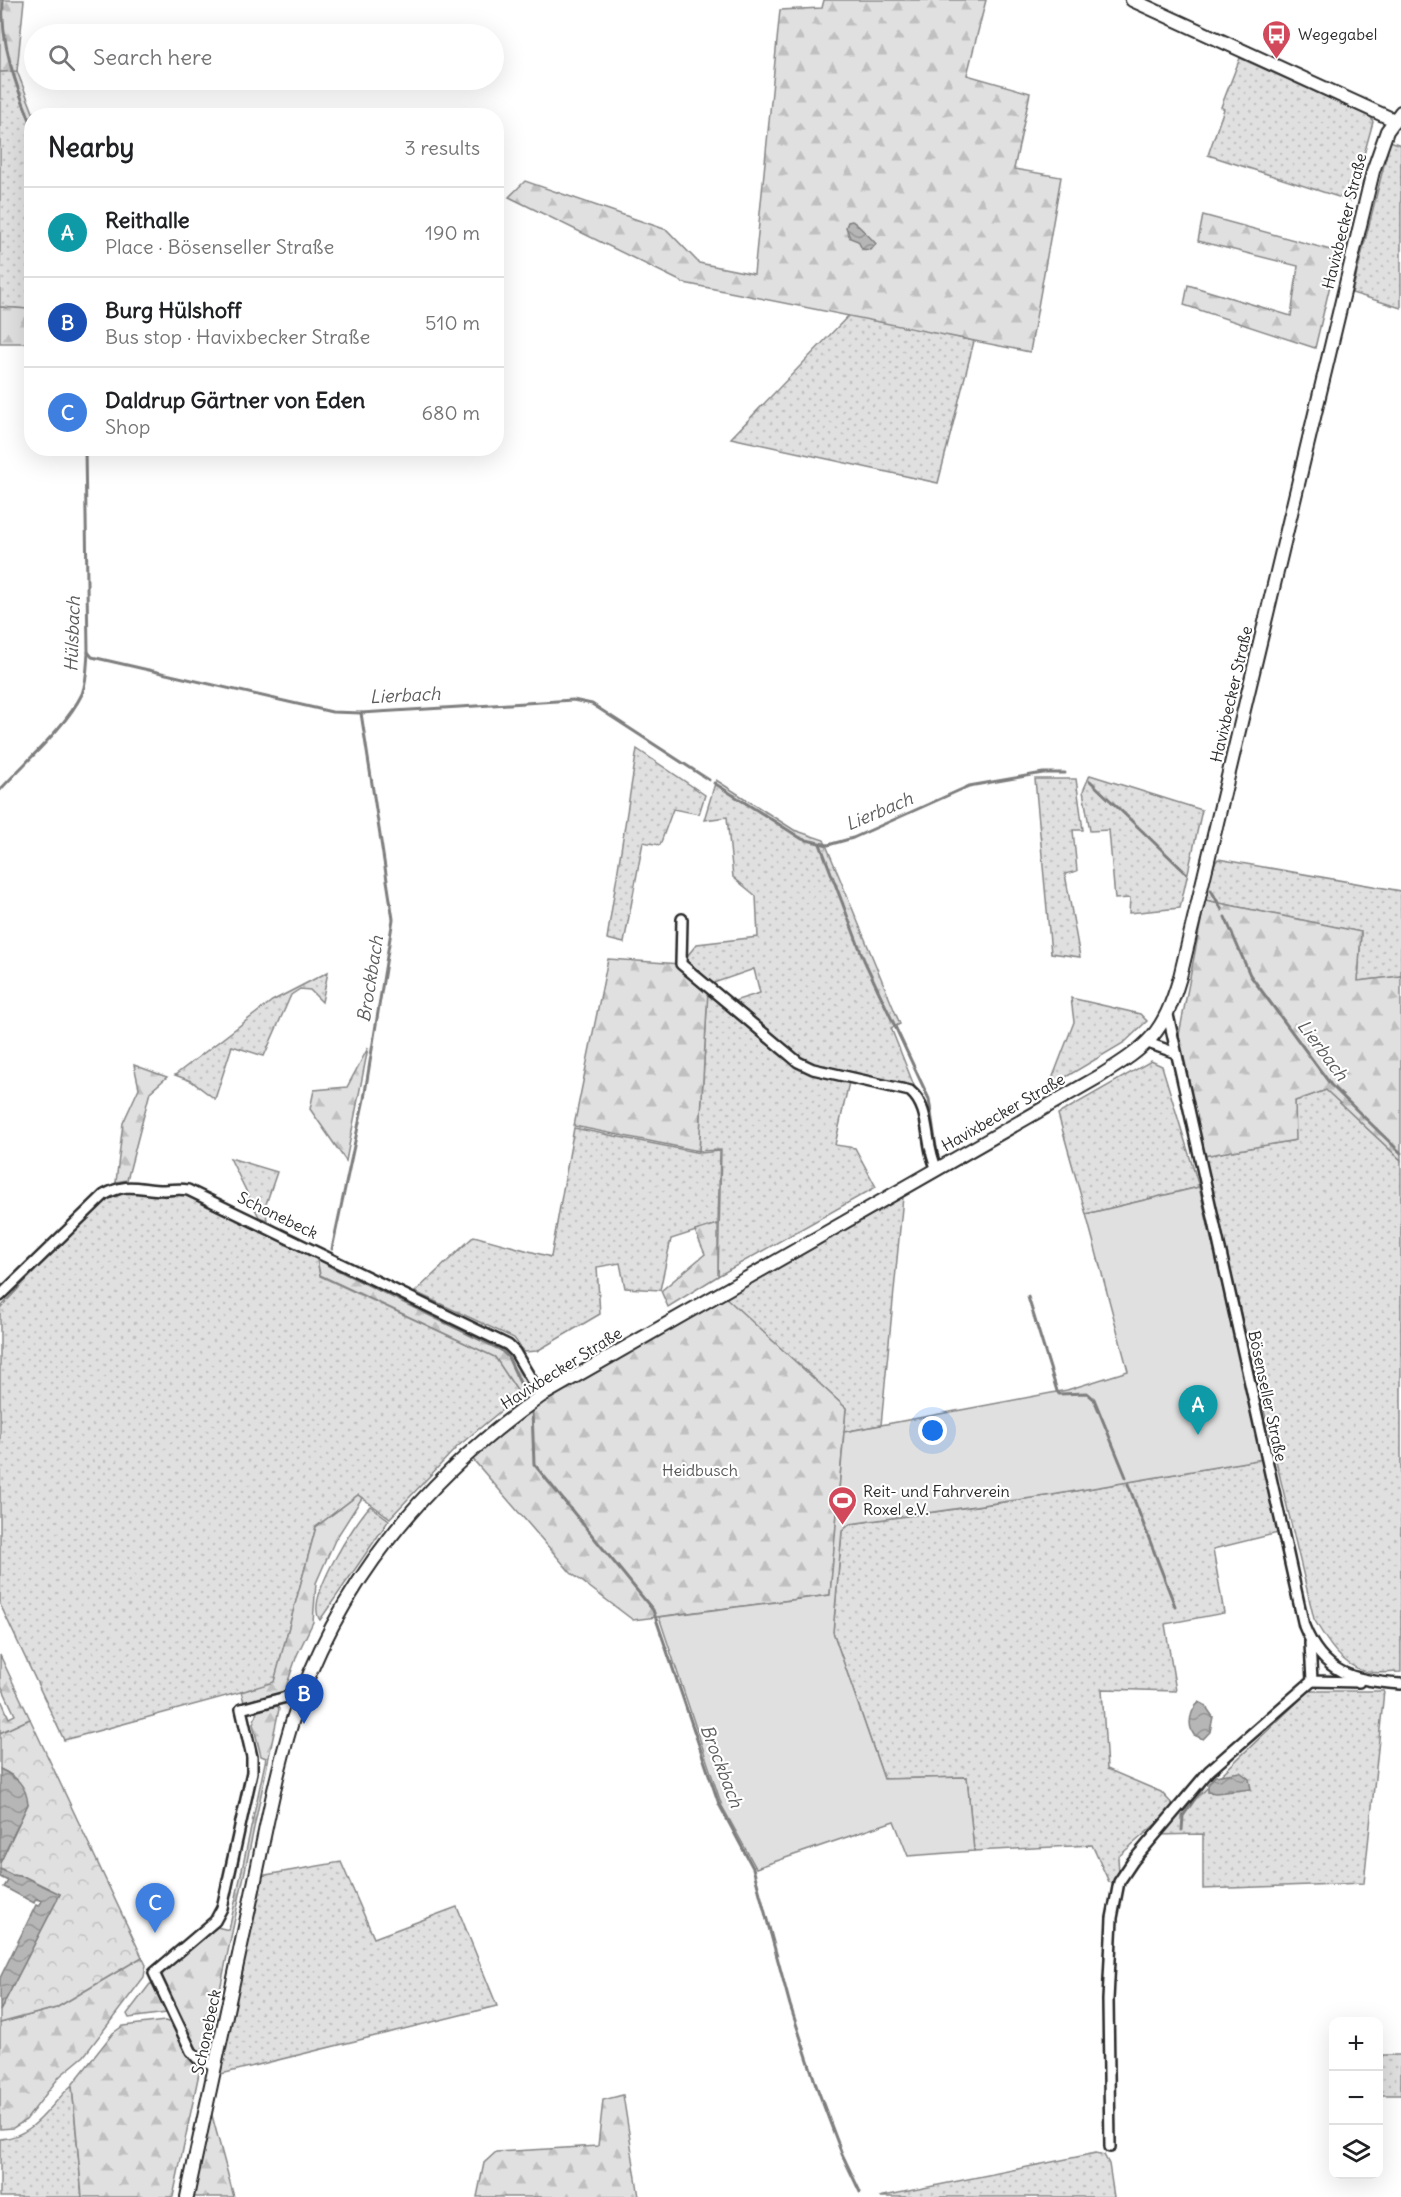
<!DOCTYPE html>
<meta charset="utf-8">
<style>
:root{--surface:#fff;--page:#f2f2f2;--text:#202124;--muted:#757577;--line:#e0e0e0;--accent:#d1495b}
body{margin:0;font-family:Delius,sans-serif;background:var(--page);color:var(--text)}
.controls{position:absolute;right:18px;bottom:18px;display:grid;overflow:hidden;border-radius:12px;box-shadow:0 6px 24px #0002}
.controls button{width:54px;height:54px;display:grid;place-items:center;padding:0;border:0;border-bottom:2px solid var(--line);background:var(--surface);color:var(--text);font:30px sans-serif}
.you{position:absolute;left:933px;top:1431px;width:21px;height:21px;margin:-15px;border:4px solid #fff;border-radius:50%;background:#1a73e8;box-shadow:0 0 0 9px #1a73e833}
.badge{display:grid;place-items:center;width:39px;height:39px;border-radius:50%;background:var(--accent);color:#fff;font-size:20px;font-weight:700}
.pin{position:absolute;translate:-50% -50px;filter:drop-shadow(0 2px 3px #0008)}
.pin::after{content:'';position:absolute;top:32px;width:21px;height:18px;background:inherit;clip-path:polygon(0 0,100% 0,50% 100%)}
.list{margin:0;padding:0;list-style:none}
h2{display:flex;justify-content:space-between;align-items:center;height:78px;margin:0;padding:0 24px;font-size:26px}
h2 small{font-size:20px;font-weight:400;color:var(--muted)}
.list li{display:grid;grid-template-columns:39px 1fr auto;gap:18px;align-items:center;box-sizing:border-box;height:90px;padding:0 24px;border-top:2px solid var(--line)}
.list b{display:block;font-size:22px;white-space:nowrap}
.list p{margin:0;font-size:20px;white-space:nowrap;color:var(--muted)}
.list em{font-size:20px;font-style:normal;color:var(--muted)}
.icon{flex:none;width:33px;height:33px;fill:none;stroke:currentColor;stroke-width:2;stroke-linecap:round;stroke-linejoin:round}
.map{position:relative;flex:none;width:1401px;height:2197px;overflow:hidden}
.search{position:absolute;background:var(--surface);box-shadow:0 6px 24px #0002;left:24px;top:24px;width:480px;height:66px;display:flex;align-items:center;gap:15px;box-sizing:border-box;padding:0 21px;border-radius:33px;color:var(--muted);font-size:22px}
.panel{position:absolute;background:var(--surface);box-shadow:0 6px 24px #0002;left:24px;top:108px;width:480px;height:348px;border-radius:24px}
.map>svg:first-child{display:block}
.grass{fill:url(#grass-dots);stroke:#868686;stroke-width:1.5}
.forest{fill:url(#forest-firs);stroke:#868686;stroke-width:1.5}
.park{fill:url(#park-crowns);stroke:#868686;stroke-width:1.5}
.pitch{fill:#e0e0e0;stroke:#868686;stroke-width:1.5}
.water{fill:url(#water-waves);stroke:#7e7e7e;stroke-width:1.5}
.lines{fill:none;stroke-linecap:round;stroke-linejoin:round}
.stream{stroke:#7e7e7e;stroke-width:3}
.minor-casing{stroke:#2b2b2b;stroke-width:14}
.major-casing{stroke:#2b2b2b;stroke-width:16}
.minor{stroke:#fff;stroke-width:9}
.major{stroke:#fff;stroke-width:12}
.labels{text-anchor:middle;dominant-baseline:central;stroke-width:4.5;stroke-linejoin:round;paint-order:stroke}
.poi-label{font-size:16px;fill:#2b2b2b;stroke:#fff;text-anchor:start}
.street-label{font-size:16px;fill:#2b2b2b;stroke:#fff}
.park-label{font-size:16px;fill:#585858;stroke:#fff}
.water-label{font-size:18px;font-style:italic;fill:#5c5c5c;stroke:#fff}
</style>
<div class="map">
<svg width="1401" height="2197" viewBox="0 0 1401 2197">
<defs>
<pattern id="grass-dots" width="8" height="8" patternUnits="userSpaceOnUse" patternTransform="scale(1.5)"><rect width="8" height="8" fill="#e0e0e0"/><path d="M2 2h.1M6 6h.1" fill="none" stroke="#c0c0c0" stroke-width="1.8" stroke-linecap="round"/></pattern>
<pattern id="forest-firs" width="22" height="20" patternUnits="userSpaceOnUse" patternTransform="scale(1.5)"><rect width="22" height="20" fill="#e0e0e0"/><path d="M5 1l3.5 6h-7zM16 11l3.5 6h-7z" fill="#c0c0c0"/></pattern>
<pattern id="park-crowns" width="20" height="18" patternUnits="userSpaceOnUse" patternTransform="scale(1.5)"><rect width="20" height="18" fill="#e0e0e0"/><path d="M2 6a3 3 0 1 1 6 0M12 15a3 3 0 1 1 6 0" fill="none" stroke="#c0c0c0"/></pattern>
<pattern id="water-waves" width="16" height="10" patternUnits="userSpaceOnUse" patternTransform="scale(1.5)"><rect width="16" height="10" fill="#b6b6b6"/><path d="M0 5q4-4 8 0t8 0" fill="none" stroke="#949494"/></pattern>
</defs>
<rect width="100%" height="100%" fill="#fff"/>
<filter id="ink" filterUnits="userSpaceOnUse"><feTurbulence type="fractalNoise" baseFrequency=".0167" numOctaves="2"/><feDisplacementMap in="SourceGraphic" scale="12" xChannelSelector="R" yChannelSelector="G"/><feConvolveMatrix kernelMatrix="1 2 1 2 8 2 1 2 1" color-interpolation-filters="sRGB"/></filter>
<g filter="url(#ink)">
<g class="grass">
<polygon points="1240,58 1371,117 1373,122 1351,201 1208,155 1224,109 1221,107"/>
<polygon points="17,71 34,115 32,116 31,295 28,309 0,307 0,72"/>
<polygon points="1390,141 1401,145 1401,308 1352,293"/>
<polygon points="850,314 974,341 938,483 731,438"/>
<polygon points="637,749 705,795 699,814 673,809 660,845 643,842 624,943 607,939"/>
<polygon points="1090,775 1202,810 1180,908 1129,913 1130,898 1115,899 1109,830 1090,831 1083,791"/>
<polygon points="1035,779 1076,779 1083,830 1073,830 1077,871 1065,874 1080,957 1051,953"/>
<polygon points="716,780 794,830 824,840 900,1024 891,1028 917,1093 911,1088 815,1064 801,1058 734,1001 760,993 754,969 711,984 683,961 697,944 758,937 756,896 733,877 727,817 704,820"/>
<polygon points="1218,859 1401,891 1401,976 1358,981 1361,932 1205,900 1213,866"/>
<polygon points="328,972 322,1002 310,990 300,989 291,995 264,1056 232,1046 215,1099 191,1081 175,1075 272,1001"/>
<polygon points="708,990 796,1066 812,1073 849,1082 835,1145 855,1148 876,1187 718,1276 721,1150 699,1151"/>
<polygon points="1071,998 1140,1014 1147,1021 1125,1042 1049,1087 1074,1022"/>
<polygon points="1151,1061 1162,1066 1199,1187 1086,1214 1058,1114"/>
<path d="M1326 1090 1401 1160V1672C1390 1672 1378 1674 1367 1672 1341 1666 1326 1640 1314 1619L1203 1156 1295 1140V1101Z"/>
<polygon points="574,1128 700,1153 720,1151 718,1224 671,1239 660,1290 625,1288 620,1263 597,1267 600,1314 537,1351 524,1352 514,1338 415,1292 474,1236 551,1257"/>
<polygon points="230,1158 277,1172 265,1207 267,1220 259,1217"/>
<polygon points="118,1190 180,1192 317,1259 320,1276 495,1357 520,1395 457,1447 390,1518 358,1495 316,1527 274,1683 64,1740 0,1604 0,1308 105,1197"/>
<polygon points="903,1197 881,1425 844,1432 846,1408 723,1296"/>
<polygon points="1263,1459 1278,1533 1213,1549 1224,1613 1165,1624 1176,1691 1102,1689 1107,1769 1161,1792 1175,1807 1118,1857 1119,1873 1115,1884 1109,1882 1092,1845 974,1851 967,1777 884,1779 833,1632 842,1531 850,1524 1052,1495"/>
<path d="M370 1506 389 1520 320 1620C304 1599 355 1523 370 1506Z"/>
<polygon points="1309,1691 1384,1691 1364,1883 1203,1889 1203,1834 1158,1835"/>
<polygon points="341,1862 374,1938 457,1907 497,2006 217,2075 260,1876"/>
<polygon points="1383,2055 1401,2055 1401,2095 1379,2095 1379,2063"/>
<path d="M72 2085 82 2197H0V2139C34 2137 49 2106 72 2085Z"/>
<polygon points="1096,2153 1104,2155 1109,2164 1114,2197 879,2197"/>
</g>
<g class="forest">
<polygon points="0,0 24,0 17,71 0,72"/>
<polygon points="824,0 986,0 967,75 1030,93 1014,169 1061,177 1030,352 684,283 509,197 525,181 667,230 699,263 754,274 780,10 822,8"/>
<polygon points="1203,215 1338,252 1315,348 1184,305 1188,285 1291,316 1298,266 1198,241"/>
<polygon points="31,295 31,343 0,343 0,307 28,309"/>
<polygon points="1205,900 1361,932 1358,981 1401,976 1401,1160 1326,1090 1295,1101 1296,1140 1203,1156 1178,1040"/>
<polygon points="608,959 681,964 708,990 699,1151 574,1126"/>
<polygon points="368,1048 346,1161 310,1109 314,1090 347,1087"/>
<polygon points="134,1065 167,1077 150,1092 127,1180 116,1182 123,1123 139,1088"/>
<polygon points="718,1224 718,1276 668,1307 661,1291 705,1254 695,1231"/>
<polygon points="317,1259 504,1346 512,1353 531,1388 520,1395 495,1357 320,1275"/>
<polygon points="723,1295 846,1408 830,1595 633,1620 571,1573 470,1456 543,1399"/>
<polygon points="358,1495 362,1498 335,1540 316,1583 313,1622 297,1655 284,1693 245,1705 241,1692 274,1682 316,1527"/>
<polygon points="0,1655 30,1719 0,1733 0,1697 9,1718 15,1715 0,1683"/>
<polygon points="276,1703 279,1709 206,2056 200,2056 162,1977 163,1972 213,1926 229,1930 266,1758 261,1756 253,1724 258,1709"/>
<polygon points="142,1957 146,1965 144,1977 84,2056 60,2076 26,2120 13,2128 0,2129 0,2023 56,2008"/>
<polygon points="150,1984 155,1984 168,2009 166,2013 129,2018 127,2014"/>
<polygon points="165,2021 174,2024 199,2073 173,2197 82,2197 72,2085 113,2033 123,2026"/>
<polygon points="623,2095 639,2197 477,2197 484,2163 496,2152 598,2146 603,2100"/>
<polygon points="210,2108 234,2197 192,2197"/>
</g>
<path class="park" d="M30 1719 142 1957 56 2008 0 2023V2011L60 1894 25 1877 12 1875 0 1869V1863L28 1804C23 1785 18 1777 0 1769V1733Z"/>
<polygon class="pitch" points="1199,1187 1263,1459 1052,1495 850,1524 842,1531 833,1632 884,1779 967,1777 974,1851 908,1856 894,1821 756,1868 722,1806 659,1617 830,1595 844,1432 1067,1390 1128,1371 1086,1214"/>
<g class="water">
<path d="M852 221C855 222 874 241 876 244L871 250 862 249 858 241 850 238 846 227 848 222Z"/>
<path d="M1199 1702 1205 1705 1213 1717 1210 1732 1203 1739 1194 1735C1187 1725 1190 1711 1199 1702Z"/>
<path d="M0 1769C17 1777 26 1785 28 1804L0 1863Z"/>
<polygon points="1240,1772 1249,1779 1251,1789 1216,1793 1208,1792 1208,1785 1215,1776"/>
<polygon points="0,1869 12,1875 25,1877 60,1894 0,2011 0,1978 36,1905 39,1906 42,1901 36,1899 34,1903 4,1887 8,1881 0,1877"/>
</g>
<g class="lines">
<g class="stream">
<path d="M3 0C0 43 16 86 32 125"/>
<polyline points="88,652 92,657 332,712 361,713 573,700 592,704 709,780"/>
<polyline points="1090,781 1186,873"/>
<polyline points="714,783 802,839 828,845 853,838 969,786 1043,773 1065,773"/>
<path d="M0 790C25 762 66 727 82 694 87 681 87 666 88 652L85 448"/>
<polyline points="820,844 864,960 929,1099 937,1154"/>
<polyline points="1211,890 1222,910"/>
<polyline points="1225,917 1250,975 1331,1085 1401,1153"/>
<polyline points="332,1249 364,1099 393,919 361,713"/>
<polyline points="328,1265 501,1350 508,1357 522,1387"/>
<polyline points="1028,1297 1057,1391 1059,1394 1087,1393 1094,1399 1126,1477"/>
<polyline points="532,1410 534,1464 653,1610 719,1804 753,1868 790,2005 816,2085 842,2154 860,2192"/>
<polyline points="1128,1484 1175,1606"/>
<polyline points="1182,1830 1183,1816 1206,1783"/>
</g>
<defs>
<g id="minor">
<path d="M682 919 681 964 798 1062 813 1069 910 1091C932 1109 924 1145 937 1169"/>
<path d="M1168 1015 1304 1626C1323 1674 1354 1681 1401 1684"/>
<polyline points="1148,1043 1176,1053"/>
<path d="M0 1296 104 1195C129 1181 139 1190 164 1190 173 1190 179 1188 188 1190L508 1345 515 1352 541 1396"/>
<polyline points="1310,1643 1312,1681 1359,1682"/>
<polyline points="215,2067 197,2058 191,2051 154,1973 215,1921 222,1908 252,1772 252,1757 241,1709 290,1696 300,1698"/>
<polyline points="1110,2147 1108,2000 1112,1918 1119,1882 1133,1861 1209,1771 1312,1681"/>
</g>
<g id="major">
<polyline points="1132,0 1394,120"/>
<path d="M187 2197C207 2102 228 2007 248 1913 262 1849 273 1784 292 1722 335 1586 426 1477 541 1396L1100 1076C1149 1045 1163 1035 1180 977L1373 171 1387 131 1401 112"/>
</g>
</defs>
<use href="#minor" class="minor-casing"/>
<use href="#major" class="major-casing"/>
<use href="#minor" class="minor"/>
<use href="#major" class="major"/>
</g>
</g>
<defs>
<symbol id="bus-pin" viewBox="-11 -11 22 30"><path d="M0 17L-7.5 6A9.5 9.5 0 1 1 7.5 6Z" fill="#d1495b" stroke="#fff"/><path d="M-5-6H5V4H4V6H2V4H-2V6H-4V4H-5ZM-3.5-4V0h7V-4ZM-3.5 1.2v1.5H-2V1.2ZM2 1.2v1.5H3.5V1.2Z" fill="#fff"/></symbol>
<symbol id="stadium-pin" viewBox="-11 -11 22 30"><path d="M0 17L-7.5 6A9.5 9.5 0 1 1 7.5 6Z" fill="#d1495b" stroke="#fff"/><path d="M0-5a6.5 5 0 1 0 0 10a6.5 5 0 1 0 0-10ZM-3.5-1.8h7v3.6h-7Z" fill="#fff"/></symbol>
</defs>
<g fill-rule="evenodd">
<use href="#bus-pin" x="1260" y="18" width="33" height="45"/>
<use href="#stadium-pin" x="826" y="1484" width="33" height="45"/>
</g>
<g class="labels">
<g class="poi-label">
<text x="1298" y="34">Wegegabel</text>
<text x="863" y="1491">Reit- und Fahrverein<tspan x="863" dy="18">Roxel e.V.</tspan></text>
</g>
<g class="street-label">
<text transform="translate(1344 221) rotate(-76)">Havixbecker Straße</text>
<text transform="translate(1231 694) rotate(-77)">Havixbecker Straße</text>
<text transform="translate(1003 1112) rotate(-30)">Havixbecker Straße</text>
<text transform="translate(278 1215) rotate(26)">Schonebeck</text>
<text transform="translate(561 1368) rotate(-32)">Havixbecker Straße</text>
<text transform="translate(1268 1396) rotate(78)">Bösenseller Straße</text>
<text transform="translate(206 2032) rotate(-78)">Schonebeck</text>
</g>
<g class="park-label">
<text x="700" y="1470">Heidbusch</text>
</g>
<g class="water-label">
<text transform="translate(72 634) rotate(-88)">Hülsbach</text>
<text transform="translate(405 695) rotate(-3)">Lierbach</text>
<text transform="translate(879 811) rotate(-23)">Lierbach</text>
<text transform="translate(370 979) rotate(-81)">Brockbach</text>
<text transform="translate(1323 1050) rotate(53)">Lierbach</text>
<text transform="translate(722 1766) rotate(69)">Brockbach</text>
</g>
</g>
</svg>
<div class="controls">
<button>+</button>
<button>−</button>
<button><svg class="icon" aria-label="layers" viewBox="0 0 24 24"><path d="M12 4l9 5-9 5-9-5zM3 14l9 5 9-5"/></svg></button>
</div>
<div class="you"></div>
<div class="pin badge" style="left:1198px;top:1435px;background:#0f9aa8">A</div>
<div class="pin badge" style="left:304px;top:1724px;background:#1a4fb4">B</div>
<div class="pin badge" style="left:155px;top:1933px;background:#3f7fe0">C</div>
<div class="search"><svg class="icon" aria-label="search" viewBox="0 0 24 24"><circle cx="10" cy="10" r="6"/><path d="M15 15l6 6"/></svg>Search here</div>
<section class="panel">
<h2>Nearby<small>3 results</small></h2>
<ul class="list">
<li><span class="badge" style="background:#0f9aa8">A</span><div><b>Reithalle</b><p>Place · Bösenseller Straße</p></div><em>190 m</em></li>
<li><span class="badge" style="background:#1a4fb4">B</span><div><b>Burg Hülshoff</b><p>Bus stop · Havixbecker Straße</p></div><em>510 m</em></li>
<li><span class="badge" style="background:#3f7fe0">C</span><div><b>Daldrup Gärtner von Eden</b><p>Shop</p></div><em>680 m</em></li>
</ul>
</section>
</div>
